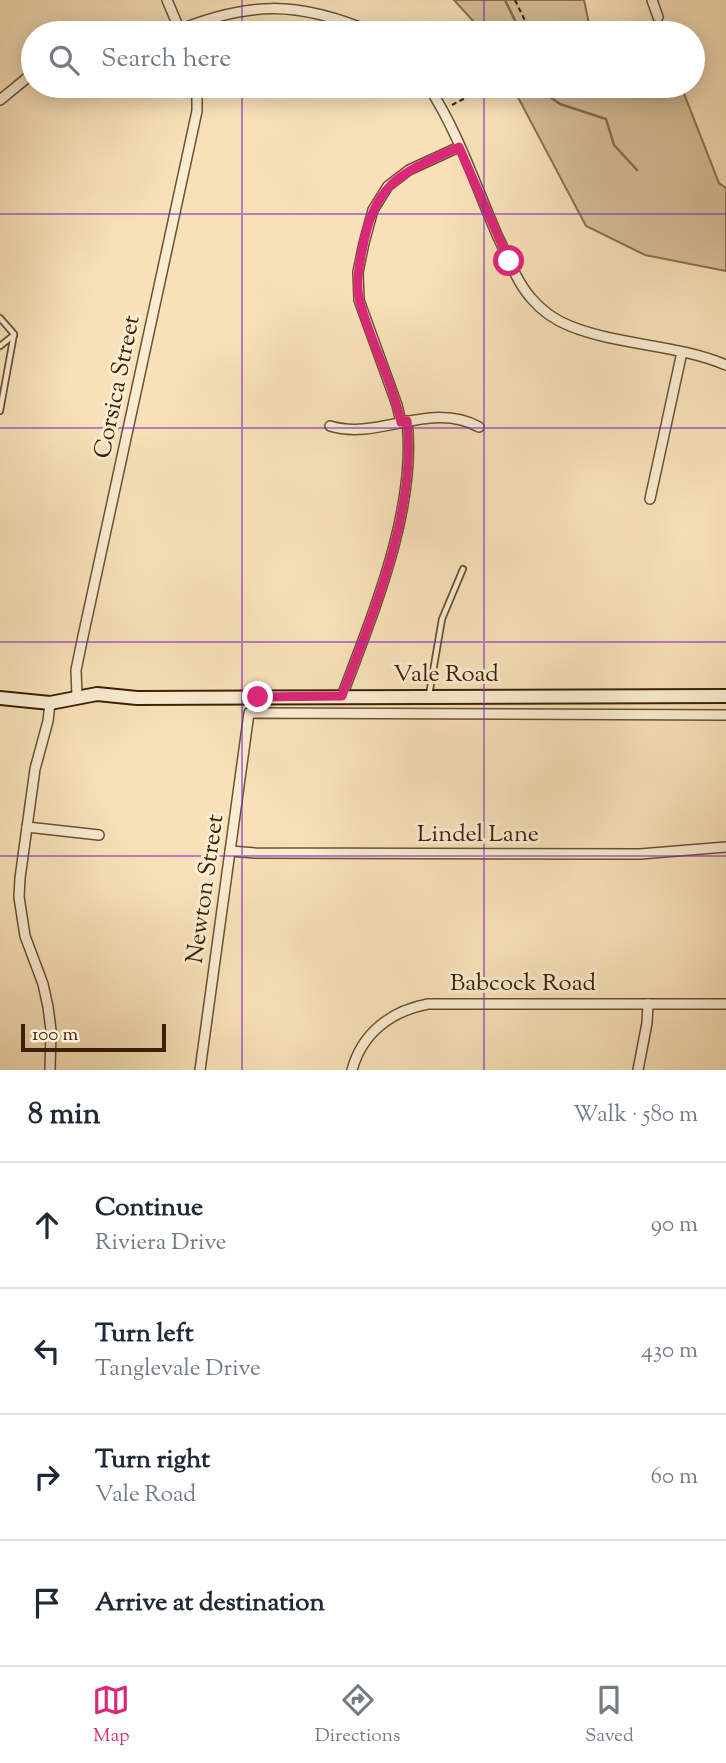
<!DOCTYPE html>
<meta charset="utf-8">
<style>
:root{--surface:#fff;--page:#f6f6f7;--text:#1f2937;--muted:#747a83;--line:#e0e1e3;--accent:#db2777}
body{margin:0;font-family:"Sorts Mill Goudy",serif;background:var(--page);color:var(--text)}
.scale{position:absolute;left:21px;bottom:18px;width:145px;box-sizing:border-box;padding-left:7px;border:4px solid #3c2105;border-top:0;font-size:19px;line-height:24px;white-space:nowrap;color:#3c2105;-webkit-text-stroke:5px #faecd2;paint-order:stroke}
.stop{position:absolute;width:21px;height:21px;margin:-16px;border:5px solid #db2777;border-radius:50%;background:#fff}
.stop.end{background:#db2777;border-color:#fff;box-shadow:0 2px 7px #0008}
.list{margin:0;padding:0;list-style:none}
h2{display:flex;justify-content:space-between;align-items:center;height:91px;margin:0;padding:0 28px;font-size:30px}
h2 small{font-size:23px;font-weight:400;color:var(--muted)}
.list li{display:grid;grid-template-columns:46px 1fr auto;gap:21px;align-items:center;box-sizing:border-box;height:126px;padding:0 28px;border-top:2px solid var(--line)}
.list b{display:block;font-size:26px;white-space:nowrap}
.list p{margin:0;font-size:23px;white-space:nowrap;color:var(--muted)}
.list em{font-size:23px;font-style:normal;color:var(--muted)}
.icon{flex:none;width:38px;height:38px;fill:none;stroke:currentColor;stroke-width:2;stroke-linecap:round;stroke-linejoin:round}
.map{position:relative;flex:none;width:726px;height:1070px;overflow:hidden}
.search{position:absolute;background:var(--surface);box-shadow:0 4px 18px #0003;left:21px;right:21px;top:21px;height:77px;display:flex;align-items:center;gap:18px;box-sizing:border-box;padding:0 24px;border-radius:38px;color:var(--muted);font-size:26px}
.sheet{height:595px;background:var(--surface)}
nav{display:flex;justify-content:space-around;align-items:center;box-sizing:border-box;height:98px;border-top:2px solid var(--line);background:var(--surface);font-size:19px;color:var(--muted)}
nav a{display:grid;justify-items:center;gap:4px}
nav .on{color:var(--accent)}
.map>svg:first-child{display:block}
.green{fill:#d8c09a;stroke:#8a7050;stroke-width:2}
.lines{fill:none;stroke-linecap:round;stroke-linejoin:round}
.stream{stroke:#866d4c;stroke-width:2.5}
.lane-casing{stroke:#6b5132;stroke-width:8}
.street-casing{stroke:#6b5132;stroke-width:12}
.secondary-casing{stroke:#3c2105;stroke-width:16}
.path{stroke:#3c2105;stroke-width:2;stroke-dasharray:5 3.5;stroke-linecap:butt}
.lane{stroke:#faecd2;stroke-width:4.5}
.street{stroke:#faecd2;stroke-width:9}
.secondary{stroke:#faecd2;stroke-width:12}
.route{stroke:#db2777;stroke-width:9}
.grid{fill:none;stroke:#7b2cbf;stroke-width:2;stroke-opacity:0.55}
.labels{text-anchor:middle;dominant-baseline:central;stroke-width:6;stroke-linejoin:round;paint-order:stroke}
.street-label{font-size:24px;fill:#3c2105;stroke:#faecd2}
</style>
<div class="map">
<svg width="726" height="1070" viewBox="0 0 726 1070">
<rect width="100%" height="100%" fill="#f8e1b9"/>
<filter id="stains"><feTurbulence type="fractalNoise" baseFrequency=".00286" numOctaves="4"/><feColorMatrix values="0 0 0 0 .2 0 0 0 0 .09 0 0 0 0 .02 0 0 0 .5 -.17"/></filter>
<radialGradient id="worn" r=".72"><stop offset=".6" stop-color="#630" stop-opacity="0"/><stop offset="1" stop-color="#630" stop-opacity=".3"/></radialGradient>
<g class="green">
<polygon points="454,0 584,0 591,33 484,33"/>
<polygon points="512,86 639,86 657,92 681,86 719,183 726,188 726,271 645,255 586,226"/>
</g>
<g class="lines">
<g class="stream">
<polyline points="505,0 521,33"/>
<polyline points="535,86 560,104 606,119 614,145 637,170"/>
</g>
<defs>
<g id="lane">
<polyline points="0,318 14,334 0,411"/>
<polyline points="0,346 14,335"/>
<polyline points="429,695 442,619 463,569"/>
</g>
<g id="street">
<polyline points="167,0 181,33"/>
<polyline points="652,0 658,17"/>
<path d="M171 33C248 1 297 0 374 33"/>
<path d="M428 86C458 131 476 187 498 237 508 257 516 281 531 298 541 310 555 320 570 326 620 346 676 344 726 365"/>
<polyline points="0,100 33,73"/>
<polyline points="401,422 397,405 359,300 358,272 364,243 373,210 388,186 409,170 459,147"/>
<path d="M330 426C379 441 430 400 479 427"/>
<polyline points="650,499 682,352"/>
<path d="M342 696C373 613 417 510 407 421"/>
<polyline points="77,697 76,670 82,641 197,111 197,86"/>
<polyline points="27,827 99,835"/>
<polyline points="230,851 255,853 640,854 726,847"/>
<polyline points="50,1070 51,1030 48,1007 43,984 25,936 19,897 20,878 35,769 48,721 50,703"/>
<polyline points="200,1070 249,713 726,715"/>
<path d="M352 1070C362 1033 391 1011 428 1004H726"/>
<polyline points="638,1070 647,1023 648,1004"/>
</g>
<polyline id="secondary" points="0,698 50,703 97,694 137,698 726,696"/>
</defs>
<use href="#lane" class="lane-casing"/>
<use href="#street" class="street-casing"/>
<use href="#secondary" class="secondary-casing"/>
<g class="path">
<polyline points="515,0 531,33"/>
<polyline points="452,105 488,86"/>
</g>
<use href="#lane" class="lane"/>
<use href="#street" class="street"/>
<use href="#secondary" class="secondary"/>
</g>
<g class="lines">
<path class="route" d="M258 697 342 696C373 613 417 511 407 421L401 422C393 383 373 347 362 309 355 289 358 271 362 251 375 181 400 174 459 147L509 261"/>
</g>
<path class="grid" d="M242 0V33M484 0V33M242 86V1070M484 86V1070M0 214H726M0 428H726M0 642H726M0 856H726"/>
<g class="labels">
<g class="street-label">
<text transform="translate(118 387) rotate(-78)">Corsica Street</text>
<text x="446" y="675">Vale Road</text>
<text x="478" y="835">Lindel Lane</text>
<text transform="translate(206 889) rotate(-82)">Newton Street</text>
<text x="523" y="984">Babcock Road</text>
</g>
</g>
<rect width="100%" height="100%" filter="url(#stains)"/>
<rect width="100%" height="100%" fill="url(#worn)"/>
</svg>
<div class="scale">100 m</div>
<div class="stop" style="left:509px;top:261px"></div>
<div class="stop end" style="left:258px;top:697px"></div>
<div class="search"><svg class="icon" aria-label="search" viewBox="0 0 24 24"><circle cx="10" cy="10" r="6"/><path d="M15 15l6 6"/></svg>Search here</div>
</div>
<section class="sheet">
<h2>8 min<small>Walk · 580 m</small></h2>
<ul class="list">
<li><svg class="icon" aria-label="ahead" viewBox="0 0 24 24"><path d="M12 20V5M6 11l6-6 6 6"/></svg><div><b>Continue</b><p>Riviera Drive</p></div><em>90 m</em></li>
<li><svg class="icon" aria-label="left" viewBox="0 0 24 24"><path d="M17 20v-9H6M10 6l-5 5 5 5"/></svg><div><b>Turn left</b><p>Tanglevale Drive</p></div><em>430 m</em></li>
<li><svg class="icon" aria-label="right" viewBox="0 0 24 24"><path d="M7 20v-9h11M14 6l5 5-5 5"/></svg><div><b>Turn right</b><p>Vale Road</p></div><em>60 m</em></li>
<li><svg class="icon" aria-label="arrive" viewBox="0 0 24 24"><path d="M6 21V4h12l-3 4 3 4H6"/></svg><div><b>Arrive at destination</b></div></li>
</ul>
</section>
<nav>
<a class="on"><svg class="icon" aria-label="map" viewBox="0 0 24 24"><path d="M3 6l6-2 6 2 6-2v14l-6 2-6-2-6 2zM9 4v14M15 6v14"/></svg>Map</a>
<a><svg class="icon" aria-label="directions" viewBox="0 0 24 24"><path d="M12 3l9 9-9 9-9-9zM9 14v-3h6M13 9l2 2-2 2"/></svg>Directions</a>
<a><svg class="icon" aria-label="saved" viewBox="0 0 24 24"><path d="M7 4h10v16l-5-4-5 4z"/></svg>Saved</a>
</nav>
